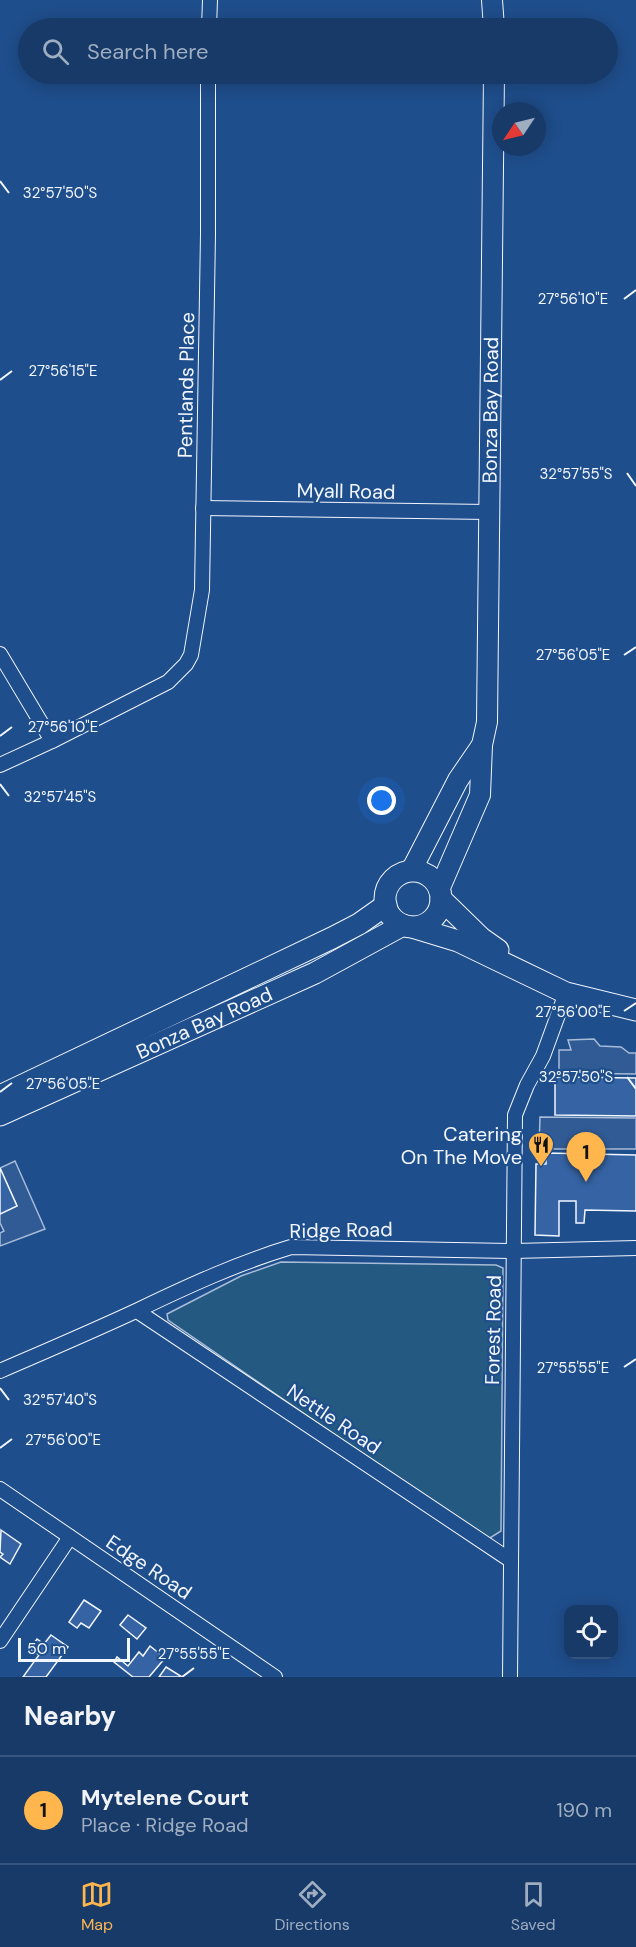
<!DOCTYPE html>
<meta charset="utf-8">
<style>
:root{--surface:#173a69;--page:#20416f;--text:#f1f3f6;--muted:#9eadc0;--line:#36547d;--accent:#ffb74d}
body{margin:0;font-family:"DM Sans",sans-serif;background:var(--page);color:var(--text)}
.controls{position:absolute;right:18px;bottom:18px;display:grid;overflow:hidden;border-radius:12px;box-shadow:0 3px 15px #0003}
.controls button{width:54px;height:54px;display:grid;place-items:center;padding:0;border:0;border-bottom:2px solid var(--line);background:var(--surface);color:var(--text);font:30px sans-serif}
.compass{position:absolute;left:492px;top:102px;width:54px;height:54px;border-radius:50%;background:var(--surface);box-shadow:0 3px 15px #0003;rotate:235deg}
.scale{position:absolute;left:18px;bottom:15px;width:112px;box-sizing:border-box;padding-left:6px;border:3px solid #f2f6ff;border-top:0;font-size:16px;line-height:21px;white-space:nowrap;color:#f2f6ff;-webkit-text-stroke:4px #1f4e8c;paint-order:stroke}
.you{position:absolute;left:382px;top:801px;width:21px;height:21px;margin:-15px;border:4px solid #fff;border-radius:50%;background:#1a73e8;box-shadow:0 0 0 9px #1a73e833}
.badge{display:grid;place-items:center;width:39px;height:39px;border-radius:50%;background:var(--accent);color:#111;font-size:20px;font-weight:700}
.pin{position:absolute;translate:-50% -50px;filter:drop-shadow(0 2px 3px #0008)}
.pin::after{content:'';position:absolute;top:32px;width:21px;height:18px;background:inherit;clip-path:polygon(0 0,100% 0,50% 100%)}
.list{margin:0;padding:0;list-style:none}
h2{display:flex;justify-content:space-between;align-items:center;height:78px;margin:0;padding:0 24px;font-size:26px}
h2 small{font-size:20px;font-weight:400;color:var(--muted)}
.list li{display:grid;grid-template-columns:39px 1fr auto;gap:18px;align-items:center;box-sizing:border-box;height:108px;padding:0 24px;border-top:2px solid var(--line)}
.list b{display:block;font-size:22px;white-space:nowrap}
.list p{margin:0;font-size:20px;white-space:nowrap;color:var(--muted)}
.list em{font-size:20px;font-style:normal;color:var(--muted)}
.icon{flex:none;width:33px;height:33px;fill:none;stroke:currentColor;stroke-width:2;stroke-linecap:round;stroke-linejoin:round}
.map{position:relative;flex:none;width:636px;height:1677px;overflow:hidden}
.search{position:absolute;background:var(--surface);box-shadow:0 3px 15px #0003;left:18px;right:18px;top:18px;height:66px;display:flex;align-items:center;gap:15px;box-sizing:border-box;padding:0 21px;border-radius:33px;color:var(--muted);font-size:22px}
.sheet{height:186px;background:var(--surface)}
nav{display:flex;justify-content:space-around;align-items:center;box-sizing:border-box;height:84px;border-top:2px solid var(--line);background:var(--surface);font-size:16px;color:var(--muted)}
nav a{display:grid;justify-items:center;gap:3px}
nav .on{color:var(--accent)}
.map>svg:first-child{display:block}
.green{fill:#245a82;stroke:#a8bbd7;stroke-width:1.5}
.parking{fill:#305b95;stroke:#a8bbd7;stroke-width:1.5}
.building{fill:#3563a3;stroke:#f2f6ff;stroke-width:1.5}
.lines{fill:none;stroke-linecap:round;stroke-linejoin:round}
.street-casing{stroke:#f2f6ff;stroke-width:16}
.secondary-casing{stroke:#f2f6ff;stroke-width:22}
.primary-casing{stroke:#f2f6ff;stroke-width:23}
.street{stroke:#1f4e8c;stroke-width:14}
.secondary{stroke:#1f4e8c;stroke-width:20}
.primary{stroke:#1f4e8c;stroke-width:21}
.ticks{fill:none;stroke:#f2f6ff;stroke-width:2}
.labels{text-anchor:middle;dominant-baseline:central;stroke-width:4.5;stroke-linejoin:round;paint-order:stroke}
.street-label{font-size:20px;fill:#f2f6ff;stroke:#1f4e8c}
.poi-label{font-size:20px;fill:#f2f6ff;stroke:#1f4e8c;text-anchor:end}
.ticks-label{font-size:15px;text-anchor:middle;fill:#f2f6ff;stroke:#1f4e8c;stroke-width:4.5;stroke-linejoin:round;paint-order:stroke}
</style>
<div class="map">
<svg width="636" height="1677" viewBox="0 0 636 1677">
<rect width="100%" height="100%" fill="#1f4e8c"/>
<polygon class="green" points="281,1262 496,1265 503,1268 501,1531 490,1538 477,1533 168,1320 167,1314 241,1276"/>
<g class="parking">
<polygon points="594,1039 600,1046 621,1047 629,1053 636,1053 636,1074 559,1073 559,1050 571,1050 568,1040"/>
<polygon points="540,1117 636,1118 636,1149 539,1149"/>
<polygon points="15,1161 45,1229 0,1246 0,1233 4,1231 0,1223 0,1214 17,1206 0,1168"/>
</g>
<g class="building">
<polygon points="555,1077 636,1078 636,1116 555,1115"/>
<polygon points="546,1153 636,1155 636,1211 585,1210 584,1223 576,1223 576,1201 559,1201 559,1236 535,1235 536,1164 546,1164"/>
<polygon points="0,1168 17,1206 0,1214"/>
<polygon points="1,1530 21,1544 10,1564 0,1557 3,1554 0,1552"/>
<polygon points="84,1600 101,1611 89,1628 81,1623 77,1628 69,1622"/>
<polygon points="128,1615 146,1628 137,1639 120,1625"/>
<polygon points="51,1635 68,1647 46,1677 23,1677 39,1655 30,1649 37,1639 44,1644"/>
<polygon points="150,1646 165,1658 149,1677 133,1677 114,1662 117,1657 128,1666 139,1652 143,1656"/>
<polygon points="166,1667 182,1677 183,1677 159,1677"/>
</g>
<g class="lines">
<defs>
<g id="street">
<polyline points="209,28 210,0"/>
<polyline points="203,508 489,512"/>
<polyline points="0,654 52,741"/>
<polyline points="0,765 52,741 168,682 186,664 191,655 202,590 208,234 208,74"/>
<polyline points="137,1311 510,1560"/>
<path d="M0 1371C46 1351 93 1331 138 1310 188 1286 238 1263 291 1247L514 1251 636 1248"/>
<polyline points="0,1489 275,1677"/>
<polyline points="0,1641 70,1537"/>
<polyline points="510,1677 515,1115 527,1085 543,1056 566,993"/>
</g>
<g id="secondary">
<polyline points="492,0 494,28"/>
<polyline points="411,871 458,780 482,745"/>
<path id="s1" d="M439 890 480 795 482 745 487 722 494 74"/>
</g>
<g id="primary">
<circle cx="413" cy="899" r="28"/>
<polyline points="441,899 481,938 498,950"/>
<polyline points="412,927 458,941 566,993 636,1010"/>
<polyline points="0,1096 332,938 359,924 386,905"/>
<path id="s2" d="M0 1115 315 973 403 925"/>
</g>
</defs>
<use href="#street" class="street-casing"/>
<use href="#secondary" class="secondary-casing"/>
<use href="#primary" class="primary-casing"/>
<use href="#street" class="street"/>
<use href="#secondary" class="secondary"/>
<use href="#primary" class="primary"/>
</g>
<path class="ticks" d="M0 181 9 193M624 299 636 290M0 380 12 371M627 473 636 486M624 655 636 647M0 736 12 727M0 784 9 796M624 1011 636 1003M627 1077 636 1089M0 1092 12 1083M624 1367 636 1359M0 1388 9 1400M0 1448 12 1439M182 1677 194 1668"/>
<defs>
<symbol id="restaurant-pin" viewBox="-11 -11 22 30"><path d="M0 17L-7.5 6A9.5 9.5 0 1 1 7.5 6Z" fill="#ffb74d" stroke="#1f4e8c"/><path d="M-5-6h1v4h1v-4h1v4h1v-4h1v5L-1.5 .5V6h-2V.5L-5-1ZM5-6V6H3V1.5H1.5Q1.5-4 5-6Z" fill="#111"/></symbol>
</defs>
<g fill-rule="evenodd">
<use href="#restaurant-pin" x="526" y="1130" width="30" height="40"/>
</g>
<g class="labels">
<g class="street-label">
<text transform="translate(186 385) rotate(-89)">Pentlands Place</text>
<text stroke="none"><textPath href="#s1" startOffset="489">Bonza Bay Road</textPath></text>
<text transform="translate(346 491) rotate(1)">Myall Road</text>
<text stroke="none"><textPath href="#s2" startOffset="224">Bonza Bay Road</textPath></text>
<text transform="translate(341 1230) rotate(-1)">Ridge Road</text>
<text transform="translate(493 1330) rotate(-89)">Forest Road</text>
<text transform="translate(334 1419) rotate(34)">Nettle Road</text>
<text transform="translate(149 1567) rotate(34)">Edge Road</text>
</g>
<g class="poi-label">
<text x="522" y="1134">Catering<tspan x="522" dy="23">On The Move</tspan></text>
</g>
</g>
<g class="ticks-label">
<text x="60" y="198">32°57'50"S</text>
<text x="573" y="304">27°56'10"E</text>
<text x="63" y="376">27°56'15"E</text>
<text x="576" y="479">32°57'55"S</text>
<text x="573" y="660">27°56'05"E</text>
<text x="63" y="732">27°56'10"E</text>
<text x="60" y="802">32°57'45"S</text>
<text x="573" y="1017">27°56'00"E</text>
<text x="576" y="1082">32°57'50"S</text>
<text x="63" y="1089">27°56'05"E</text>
<text x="573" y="1373">27°55'55"E</text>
<text x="60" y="1405">32°57'40"S</text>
<text x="63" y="1445">27°56'00"E</text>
<text x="194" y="1659">27°55'55"E</text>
</g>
</svg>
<div class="controls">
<button><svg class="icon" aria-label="locate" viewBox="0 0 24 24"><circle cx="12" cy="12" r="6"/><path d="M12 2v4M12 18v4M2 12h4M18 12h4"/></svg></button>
</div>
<svg class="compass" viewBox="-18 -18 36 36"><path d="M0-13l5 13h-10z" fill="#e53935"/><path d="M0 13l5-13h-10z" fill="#9eadc0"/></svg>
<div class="scale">50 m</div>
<div class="you"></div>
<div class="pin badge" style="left:586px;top:1182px">1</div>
<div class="search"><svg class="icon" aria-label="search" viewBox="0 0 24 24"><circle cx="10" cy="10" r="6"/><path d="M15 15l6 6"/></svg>Search here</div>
</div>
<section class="sheet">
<h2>Nearby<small></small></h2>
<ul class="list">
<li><span class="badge">1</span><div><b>Mytelene Court</b><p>Place · Ridge Road</p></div><em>190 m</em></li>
</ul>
</section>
<nav>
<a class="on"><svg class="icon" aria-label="map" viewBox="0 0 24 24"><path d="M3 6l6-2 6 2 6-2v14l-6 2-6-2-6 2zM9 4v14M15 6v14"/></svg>Map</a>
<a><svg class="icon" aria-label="directions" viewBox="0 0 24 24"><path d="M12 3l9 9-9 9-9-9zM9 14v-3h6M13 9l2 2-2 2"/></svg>Directions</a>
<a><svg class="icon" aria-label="saved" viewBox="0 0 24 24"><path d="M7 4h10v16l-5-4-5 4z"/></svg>Saved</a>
</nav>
